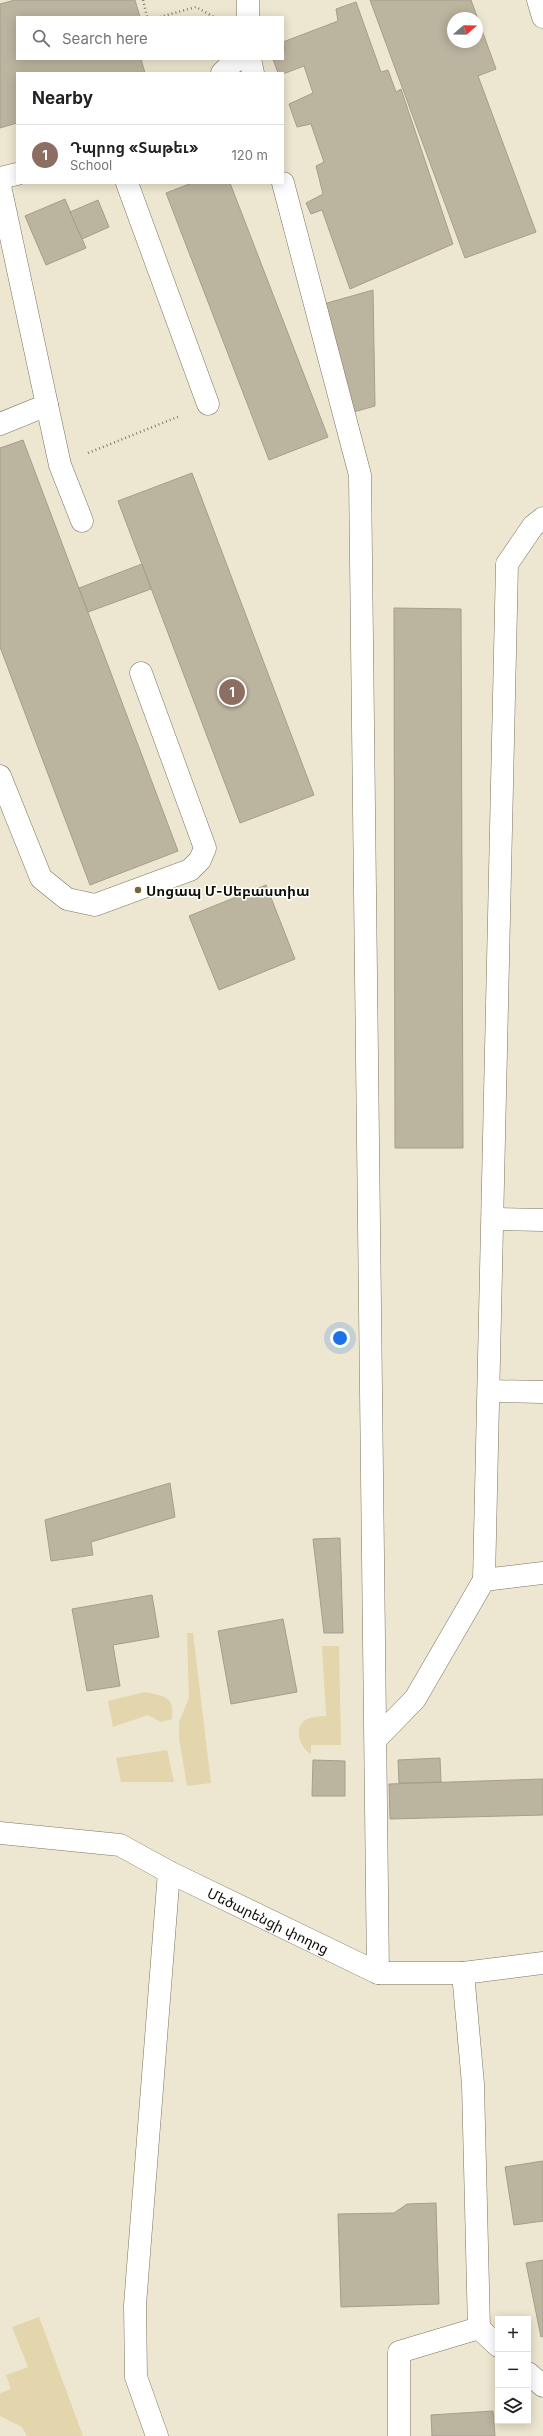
<!DOCTYPE html>
<meta charset="utf-8">
<style>
:root{--surface:#fff;--page:#f6f6f6;--text:#202124;--muted:#757577;--line:#e0e0e0;--accent:#7c3aed}
body{margin:0;font-family:Inter,"Noto Sans Armenian",sans-serif;background:var(--page);color:var(--text)}
.controls{position:absolute;right:12px;bottom:12px;display:grid;overflow:hidden;border-radius:0px;box-shadow:0 2px 10px #0003}
.controls button{width:36px;height:36px;display:grid;place-items:center;padding:0;border:0;border-bottom:1px solid var(--line);background:var(--surface);color:var(--text);font:20px sans-serif}
.compass{position:absolute;left:447px;top:12px;width:36px;height:36px;border-radius:50%;background:var(--surface);box-shadow:0 2px 10px #0003;rotate:70deg}
.you{position:absolute;left:340px;top:1338px;width:14px;height:14px;margin:-10px;border:3px solid #fff;border-radius:50%;background:#1a73e8;box-shadow:0 0 0 6px #1a73e833}
.badge{display:grid;place-items:center;width:26px;height:26px;border-radius:50%;background:var(--accent);color:#fff;font-size:13px;font-weight:700}
.pin{position:absolute;translate:-50% -50%;border:2px solid #fff;box-shadow:0 1px 4px #0006}
.list{margin:0;padding:0;list-style:none}
h2{display:flex;justify-content:space-between;align-items:center;height:52px;margin:0;padding:0 16px;font-size:17px}
h2 small{font-size:13px;font-weight:400;color:var(--muted)}
.list li{display:grid;grid-template-columns:26px 1fr auto;gap:12px;align-items:center;box-sizing:border-box;height:60px;padding:0 16px;border-top:1px solid var(--line)}
.list b{display:block;font-size:15px;white-space:nowrap}
.list p{margin:0;font-size:13px;white-space:nowrap;color:var(--muted)}
.list em{font-size:13px;font-style:normal;color:var(--muted)}
.icon{flex:none;width:22px;height:22px;fill:none;stroke:currentColor;stroke-width:2;stroke-linecap:round;stroke-linejoin:round}
.map{position:relative;flex:none;width:543px;height:2436px;overflow:hidden}
.search{position:absolute;background:var(--surface);box-shadow:0 2px 10px #0003;left:16px;top:16px;width:268px;height:44px;display:flex;align-items:center;gap:10px;box-sizing:border-box;padding:0 14px;border-radius:0px;color:var(--muted);font-size:15px}
.panel{position:absolute;background:var(--surface);box-shadow:0 2px 10px #0003;left:16px;top:72px;width:268px;height:112px;border-radius:0px}
.map>svg:first-child{display:block}
.green{fill:#e4d6ac}
.building{fill:#bbb49f;stroke:#a59e8a;fill-rule:evenodd}
.lines{fill:none;stroke-linecap:round;stroke-linejoin:round}
.minor-casing{stroke:#7c7561;stroke-width:23}
.path{stroke:#827d6e;stroke-width:2.5;stroke-dasharray:1 3;stroke-linecap:butt}
.minor{stroke:#fff;stroke-width:22}
.poi-dot{fill:#776735;stroke:#fff;stroke-width:1.5}
.labels{text-anchor:middle;dominant-baseline:central;stroke-width:3;stroke-linejoin:round;paint-order:stroke}
.poi-label{font-size:14px;font-weight:bold;fill:#0f0d06;stroke:#fff;text-anchor:start}
.street-label{font-size:14px;fill:#0f0d06;stroke:#fff}
</style>
<div class="map">
<svg width="543" height="2436" viewBox="0 0 543 2436">
<rect width="100%" height="100%" fill="#ede6d0"/>
<g class="green">
<polygon points="187,1633 193,1633 211,1783 187,1786 179,1738 179,1722 189,1698"/>
<path d="M322 1646H339L341 1745H311V1754C302 1749 294 1733 302 1723 308 1716 318 1717 326 1716Z"/>
<path d="M145 1692C164 1696 175 1696 172 1719L161 1722 148 1715 113 1727 108 1701Z"/>
<polygon points="167,1750 174,1782 121,1782 116,1758"/>
<polygon points="39,2317 83,2436 27,2436 22,2427 0,2416 0,2393 11,2389 6,2375 28,2367 12,2327"/>
</g>
<g class="building">
<polygon points="15,0 135,0 140,17 17,17 17,59 141,59 145,73 17,73 17,123 0,128 0,4"/>
<path d="M370 0H471L496 69 478 76 536 232 465 258ZM453 18H477V42H453Z"/>
<polygon points="356,2 381,72 388,70 396,92 401,89 453,244 350,289 322,210 311,214 306,203 323,194 316,166 324,162 311,124 297,127 289,104 313,93 304,66 283,74 278,73 273,59 283,59 283,51 285,50 283,42 338,21 336,9"/>
<polygon points="192,183 230,183 328,437 269,460 166,193"/>
<polygon points="65,199 86,248 46,265 25,216"/>
<polygon points="98,200 109,227 82,239 70,212"/>
<polygon points="373,290 375,406 350,413 320,305"/>
<polygon points="23,440 178,851 90,885 0,647 0,448"/>
<polygon points="192,473 314,795 240,823 118,501"/>
<polygon points="142,564 151,589 88,612 79,588"/>
<polygon points="394,608 461,609 463,1148 395,1148"/>
<polygon points="266,885 295,959 219,990 189,916"/>
<polygon points="170,1483 175,1517 91,1542 93,1555 51,1561 45,1520"/>
<polygon points="340,1538 343,1633 324,1633 313,1539"/>
<polygon points="152,1595 159,1637 113,1645 120,1686 87,1691 72,1609"/>
<polygon points="283,1619 297,1692 231,1704 218,1631"/>
<polygon points="440,1758 441,1782 399,1783 398,1760"/>
<polygon points="313,1760 345,1761 345,1796 312,1796"/>
<polygon points="543,1779 543,1815 390,1819 389,1784"/>
<polygon points="543,2161 543,2221 514,2225 505,2167"/>
<polygon points="436,2203 439,2304 341,2307 338,2214 394,2213 407,2204"/>
<polygon points="543,2260 543,2336 541,2337 526,2263"/>
<polygon points="493,2411 495,2436 432,2436 431,2415"/>
</g>
<g class="lines">
<defs>
<g id="minor">
<polyline points="538,0 543,17"/>
<polyline points="248,17 248,0"/>
<polyline points="250,59 253,73"/>
<polyline points="222,73 237,59"/>
<polyline points="0,178 17,174"/>
<polyline points="127,183 208,404"/>
<polyline points="283,183 360,475 378,1973"/>
<polyline points="0,186 47,405 0,424"/>
<polyline points="47,405 60,465 82,521"/>
<polyline points="0,776 41,878 67,899 95,905 190,870 200,860 205,848 141,673"/>
<polyline points="493,1219 543,1220"/>
<polyline points="489,1391 543,1392"/>
<polyline points="484,1580 507,564 533,526 543,518"/>
<polyline points="376,1739 415,1699 484,1580 543,1573"/>
<path id="s1" d="M0 1833 120 1845 169 1872 378 1973H463L543 1963"/>
<polyline points="463,1973 473,2084 479,2328 498,2346"/>
<polyline points="528,2373 543,2386"/>
<polyline points="157,2436 136,2377 135,2305 169,1872"/>
<polyline points="399,2436 399,2352 479,2328"/>
</g>
</defs>
<use href="#minor" class="minor-casing"/>
<g class="path">
<polyline points="143,0 147,17"/>
<polyline points="160,17 196,7 214,17"/>
<polyline points="88,453 180,416"/>
</g>
<use href="#minor" class="minor"/>
</g>
<circle class="poi-dot" cx="138" cy="890" r="4"/>
<g class="labels">
<g class="poi-label">
<text x="146" y="890">Սոցապ Մ-Սեբաստիա</text>
</g>
<g class="street-label">
<text stroke="none"><textPath href="#s1" startOffset="287">Մեծարենցի փողոց</textPath></text>
</g>
</g>
</svg>
<div class="controls">
<button>+</button>
<button>−</button>
<button><svg class="icon" aria-label="layers" viewBox="0 0 24 24"><path d="M12 4l9 5-9 5-9-5zM3 14l9 5 9-5"/></svg></button>
</div>
<svg class="compass" viewBox="-18 -18 36 36"><path d="M0-13l5 13h-10z" fill="#e53935"/><path d="M0 13l5-13h-10z" fill="#757577"/></svg>
<div class="you"></div>
<div class="pin badge" style="left:232px;top:692px;background:#8d6e63">1</div>
<div class="search"><svg class="icon" aria-label="search" viewBox="0 0 24 24"><circle cx="10" cy="10" r="6"/><path d="M15 15l6 6"/></svg>Search here</div>
<section class="panel">
<h2>Nearby<small></small></h2>
<ul class="list">
<li><span class="badge" style="background:#8d6e63">1</span><div><b>Դպրոց «Տաթեւ»</b><p>School</p></div><em>120 m</em></li>
</ul>
</section>
</div>
